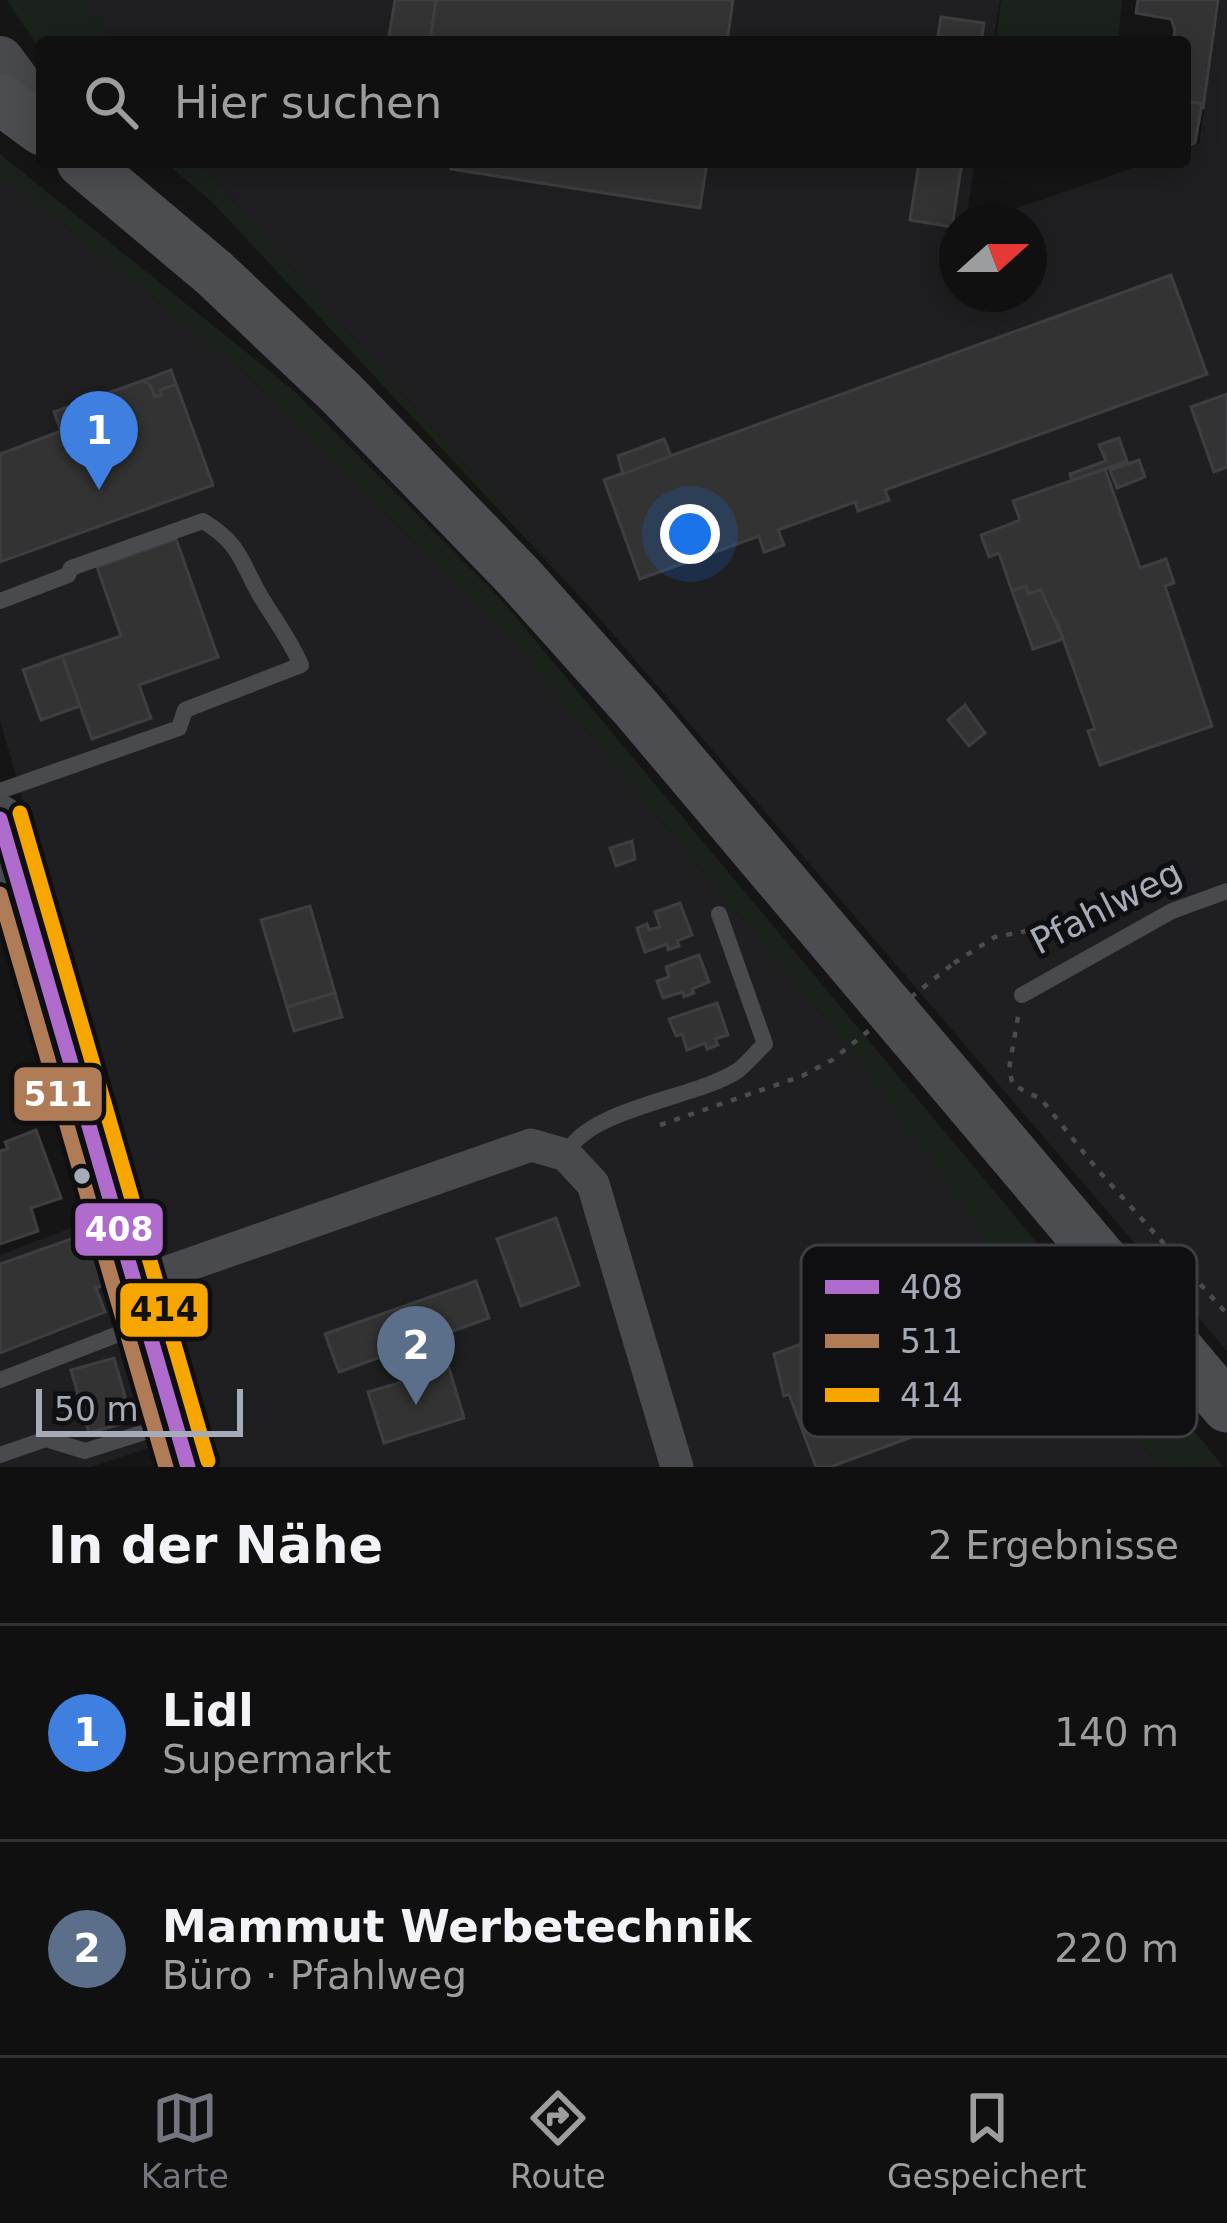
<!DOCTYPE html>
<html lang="de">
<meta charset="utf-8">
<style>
:root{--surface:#101010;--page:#1e1e1e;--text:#f1f3f6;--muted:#9c9d9f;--line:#303030;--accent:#73767e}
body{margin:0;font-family:"DejaVu Sans",sans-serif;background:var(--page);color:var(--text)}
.compass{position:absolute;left:939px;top:204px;width:108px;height:108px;border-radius:50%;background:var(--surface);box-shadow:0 6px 30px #0003;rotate:69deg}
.scale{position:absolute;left:36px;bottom:30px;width:207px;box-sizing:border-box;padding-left:12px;border:6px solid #a5abb7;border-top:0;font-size:33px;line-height:42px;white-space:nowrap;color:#a5abb7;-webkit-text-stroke:9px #0f0f11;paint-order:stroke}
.you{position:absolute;left:690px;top:534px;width:42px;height:42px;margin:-30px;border:9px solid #fff;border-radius:50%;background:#1a73e8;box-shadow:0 0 0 18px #1a73e833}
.badge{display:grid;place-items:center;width:78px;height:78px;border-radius:50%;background:var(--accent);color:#fff;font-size:39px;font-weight:700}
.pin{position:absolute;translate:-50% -99px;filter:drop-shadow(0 3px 6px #0008)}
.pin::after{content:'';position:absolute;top:63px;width:42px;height:36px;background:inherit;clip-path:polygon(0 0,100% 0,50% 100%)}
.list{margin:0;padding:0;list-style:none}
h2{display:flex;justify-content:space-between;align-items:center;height:156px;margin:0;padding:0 48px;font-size:51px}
h2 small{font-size:39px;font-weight:400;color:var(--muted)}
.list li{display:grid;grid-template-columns:78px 1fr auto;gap:36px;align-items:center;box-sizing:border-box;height:216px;padding:0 48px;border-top:3px solid var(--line)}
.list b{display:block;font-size:45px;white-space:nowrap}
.list p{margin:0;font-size:39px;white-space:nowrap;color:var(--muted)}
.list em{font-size:39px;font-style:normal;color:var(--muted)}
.icon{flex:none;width:66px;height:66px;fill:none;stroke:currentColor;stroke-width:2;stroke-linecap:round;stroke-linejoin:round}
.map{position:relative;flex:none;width:1227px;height:1467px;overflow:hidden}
.search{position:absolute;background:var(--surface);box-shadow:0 6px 30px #0003;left:36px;right:36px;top:36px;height:132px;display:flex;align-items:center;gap:30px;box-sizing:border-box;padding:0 42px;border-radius:12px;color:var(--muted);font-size:45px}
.sheet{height:588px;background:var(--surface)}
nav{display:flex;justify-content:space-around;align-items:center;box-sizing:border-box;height:168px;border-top:3px solid var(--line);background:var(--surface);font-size:33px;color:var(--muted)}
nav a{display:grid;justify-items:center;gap:6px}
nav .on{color:var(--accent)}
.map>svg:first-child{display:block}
.built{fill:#1f1f21}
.green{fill:#1b221c}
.building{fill:#333334;stroke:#3d3e41;stroke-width:3}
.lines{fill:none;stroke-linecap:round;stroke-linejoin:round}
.path{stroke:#4b4c50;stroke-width:4.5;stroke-dasharray:6 9;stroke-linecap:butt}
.lane{stroke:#494a4e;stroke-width:16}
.street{stroke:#494a4e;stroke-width:33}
.secondary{stroke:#48494d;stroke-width:48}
.primary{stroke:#4c4d50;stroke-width:51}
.path-bridge{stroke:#4b4c50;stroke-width:4.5;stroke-dasharray:6 9;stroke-linecap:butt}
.bus-1-casing{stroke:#0f0f11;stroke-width:24}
.bus-2-casing{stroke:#0f0f11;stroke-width:24}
.bus-3-casing{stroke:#0f0f11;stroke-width:24}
.bus-1{stroke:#b06ccc;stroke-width:15}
.bus-2{stroke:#b07c57;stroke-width:15}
.bus-3{stroke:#f7a600;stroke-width:15}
.bus-dot{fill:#a5abb7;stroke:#0f0f11;stroke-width:4.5}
.labels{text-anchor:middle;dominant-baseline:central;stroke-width:10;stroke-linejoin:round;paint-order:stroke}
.street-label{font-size:36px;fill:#a5abb7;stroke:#0f0f11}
.key{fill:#0f0f11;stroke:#3c3e43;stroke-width:3}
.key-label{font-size:33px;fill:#a5abb7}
.line-badge{stroke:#0f0f11;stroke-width:4.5}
.badge-label{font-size:33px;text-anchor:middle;font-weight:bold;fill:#fff}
.pale-badge-label{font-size:33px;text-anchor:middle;font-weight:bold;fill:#111}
</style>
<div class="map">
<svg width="1227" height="1467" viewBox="0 0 1227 1467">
<rect width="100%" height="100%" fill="#151515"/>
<g class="built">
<polygon points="83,0 1000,0 993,42 113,42"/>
<polygon points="1220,0 1227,0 1227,1351 594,612 228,195 203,162 975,162 966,222 957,222 957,294 1029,294 1029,222 977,222 1150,162 1185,162 1185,150 1199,144"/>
<polygon points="0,173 245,373 337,468 488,612 860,1060 997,1251 1020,1243 1057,1297 1046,1319 1087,1333 1099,1365 1096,1390 1161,1467 213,1467 0,720"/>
<polygon points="97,1218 164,1443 91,1467 0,1467 0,1255"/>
</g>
<g class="green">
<polygon points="7,0 83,0 113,42 42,42 42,53"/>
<polygon points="1001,0 1122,0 1118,42 996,42"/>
<polygon points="0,154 292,389 499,597 1224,1467 1161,1467 1096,1390 1099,1365 1073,1358 1086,1333 1045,1319 1056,1297 1014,1275 1019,1244 997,1252 860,1060 488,612 337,468 245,373 0,173"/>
<polygon points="165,162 203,162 228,195 594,612 214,204"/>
</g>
<g class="building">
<polygon points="395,0 436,0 430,42 388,42"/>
<polygon points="436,0 733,0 727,42 430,42"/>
<polygon points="1138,0 1218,0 1203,109 1202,104 1185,101 1185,42 1173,42 1175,30 1171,19 1136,13"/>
<polygon points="941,17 984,23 981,42 937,42"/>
<polygon points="1185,101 1202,104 1195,143 1185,147"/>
<polygon points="452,162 707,162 700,208 451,169"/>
<polygon points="919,162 962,162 952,227 910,220"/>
<polygon points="1171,275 1207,374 885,490 889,500 858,511 855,502 778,530 784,545 764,552 759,536 640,579 604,480"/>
<polygon points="171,370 178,389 175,385 160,390 162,395 155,397 150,385 142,381"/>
<polygon points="142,381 150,385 155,397 162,395 160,390 175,385 178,389 213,485 0,562 0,454 61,431 54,412"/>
<polygon points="1227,394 1227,467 1214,472 1191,407"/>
<polygon points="1119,438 1127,461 1072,481 1070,474 1106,461 1099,445"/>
<polygon points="664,439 671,456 623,474 618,456"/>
<polygon points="1139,460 1145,477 1117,488 1110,470"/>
<polygon points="1105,469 1140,568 1166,559 1174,583 1165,586 1212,726 1100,765 1088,731 1095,729 1056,619 1052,621 1041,590 1028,594 1026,586 1012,591 999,553 989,557 981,535 1020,520 1013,501"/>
<polygon points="176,539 218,657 139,685 151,718 92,739 62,656 121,636 97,567"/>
<polygon points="1026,586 1028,594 1041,590 1063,639 1033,649 1012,591"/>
<polygon points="62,656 80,706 41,720 23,670"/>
<polygon points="965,705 985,733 969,746 948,720"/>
<polygon points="632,841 635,859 616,866 610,848"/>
<polygon points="680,903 692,935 677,941 679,946 668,950 667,944 645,952 637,928 647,924 649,930 660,927 655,912"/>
<polygon points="310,906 335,993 287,1007 261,920"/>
<polygon points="699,955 709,982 692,989 694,993 684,997 683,992 663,998 657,981 669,977 666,967"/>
<polygon points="335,993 342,1017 294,1031 287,1007"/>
<polygon points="717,1003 728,1035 715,1039 718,1045 707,1049 705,1043 687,1050 682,1034 676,1036 669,1019"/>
<polygon points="36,1130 61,1198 31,1208 38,1231 0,1244 0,1151 8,1149 5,1142"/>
<polygon points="556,1218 579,1285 521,1306 497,1239"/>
<polygon points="77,1237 86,1260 96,1256 107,1284 96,1288 105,1312 0,1353 0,1264"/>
<polygon points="476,1281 489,1318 339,1372 325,1334"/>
<polygon points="951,1289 994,1407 830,1467 816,1467 789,1394 784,1396 774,1354"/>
<polygon points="114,1358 132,1421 89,1433 71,1370"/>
<polygon points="449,1368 464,1418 384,1443 368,1392"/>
</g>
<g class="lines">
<g class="path">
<polyline points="954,963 995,937 1118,914"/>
<polyline points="1018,1017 1009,1069 1013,1085 1041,1099 1097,1169 1227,1314"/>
</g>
<g class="lane">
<path d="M0 601 68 575 71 568 203 521C242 545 240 561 261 597 275 620 290 640 301 665L185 710 179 728 0 791"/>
<polyline points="1022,995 1172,911 1227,891"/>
<path d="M566 1155C586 1108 697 1098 737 1071 747 1064 756 1052 765 1044L719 914"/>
<polyline points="0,1380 144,1324"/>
<polyline points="0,1455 46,1439 85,1451 170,1424"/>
</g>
<polyline class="street" points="133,1284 531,1145 566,1155 593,1184 677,1467"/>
<g class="secondary">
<polyline points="0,60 42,117"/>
<polyline points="0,819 188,1467"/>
</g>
<g class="primary">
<polyline points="0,99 42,130"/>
<polyline points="82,162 214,273 341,393 519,577 636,708 1227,1407"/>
</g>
<polyline class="path-bridge" points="660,1125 802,1076 832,1060 954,963"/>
<defs>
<polyline id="bus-1" points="0,819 188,1467"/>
<polyline id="bus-2" points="0,894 166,1467"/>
<polyline id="bus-3" points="20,813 208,1461"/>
</defs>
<use href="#bus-1" class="bus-1-casing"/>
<use href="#bus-2" class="bus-2-casing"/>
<use href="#bus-3" class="bus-3-casing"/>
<use href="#bus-1" class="bus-1"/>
<use href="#bus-2" class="bus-2"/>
<use href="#bus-3" class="bus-3"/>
</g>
<circle class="bus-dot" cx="82" cy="1176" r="10"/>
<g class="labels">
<g class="street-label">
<text transform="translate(1106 907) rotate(-27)">Pfahlweg</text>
</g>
</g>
<rect x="801" y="1245" width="396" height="192" rx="18" class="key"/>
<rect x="825" y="1280" width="54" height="14" fill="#b06ccc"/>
<rect x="825" y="1334" width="54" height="14" fill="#b07c57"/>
<rect x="825" y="1388" width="54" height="14" fill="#f7a600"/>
<g class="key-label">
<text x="900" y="1299">408</text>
<text x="900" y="1353">511</text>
<text x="900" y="1407">414</text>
</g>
<g class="line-badge">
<rect x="12" y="1065" width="92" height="58" rx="12" fill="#b07c57"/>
<rect x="73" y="1201" width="92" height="57" rx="12" fill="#b06ccc"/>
<rect x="118" y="1281" width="92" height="58" rx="12" fill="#f7a600"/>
</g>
<g class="badge-label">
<text x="58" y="1106">511</text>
<text x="119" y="1241">408</text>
</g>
<g class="pale-badge-label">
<text x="164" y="1321">414</text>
</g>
</svg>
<svg class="compass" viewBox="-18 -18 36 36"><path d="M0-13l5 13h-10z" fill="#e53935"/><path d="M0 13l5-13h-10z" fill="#9c9d9f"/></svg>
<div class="scale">50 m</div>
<div class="you"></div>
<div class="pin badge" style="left:99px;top:490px;background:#3f7fe0">1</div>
<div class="pin badge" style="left:416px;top:1405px;background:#5c6f8a">2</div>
<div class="search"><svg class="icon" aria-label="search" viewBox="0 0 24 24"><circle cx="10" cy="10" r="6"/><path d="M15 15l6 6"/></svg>Hier suchen</div>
</div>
<section class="sheet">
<h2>In der Nähe<small>2 Ergebnisse</small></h2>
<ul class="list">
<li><span class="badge" style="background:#3f7fe0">1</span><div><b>Lidl</b><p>Supermarkt</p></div><em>140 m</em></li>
<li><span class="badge" style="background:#5c6f8a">2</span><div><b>Mammut Werbetechnik</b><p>Büro · Pfahlweg</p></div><em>220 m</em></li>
</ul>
</section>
<nav>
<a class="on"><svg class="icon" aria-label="map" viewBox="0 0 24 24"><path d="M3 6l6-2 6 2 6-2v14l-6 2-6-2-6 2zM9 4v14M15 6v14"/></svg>Karte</a>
<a><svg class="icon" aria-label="directions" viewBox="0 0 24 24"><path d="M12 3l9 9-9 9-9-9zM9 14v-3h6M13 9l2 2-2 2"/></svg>Route</a>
<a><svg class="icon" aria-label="saved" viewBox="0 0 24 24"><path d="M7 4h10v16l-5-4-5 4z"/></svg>Gespeichert</a>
</nav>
